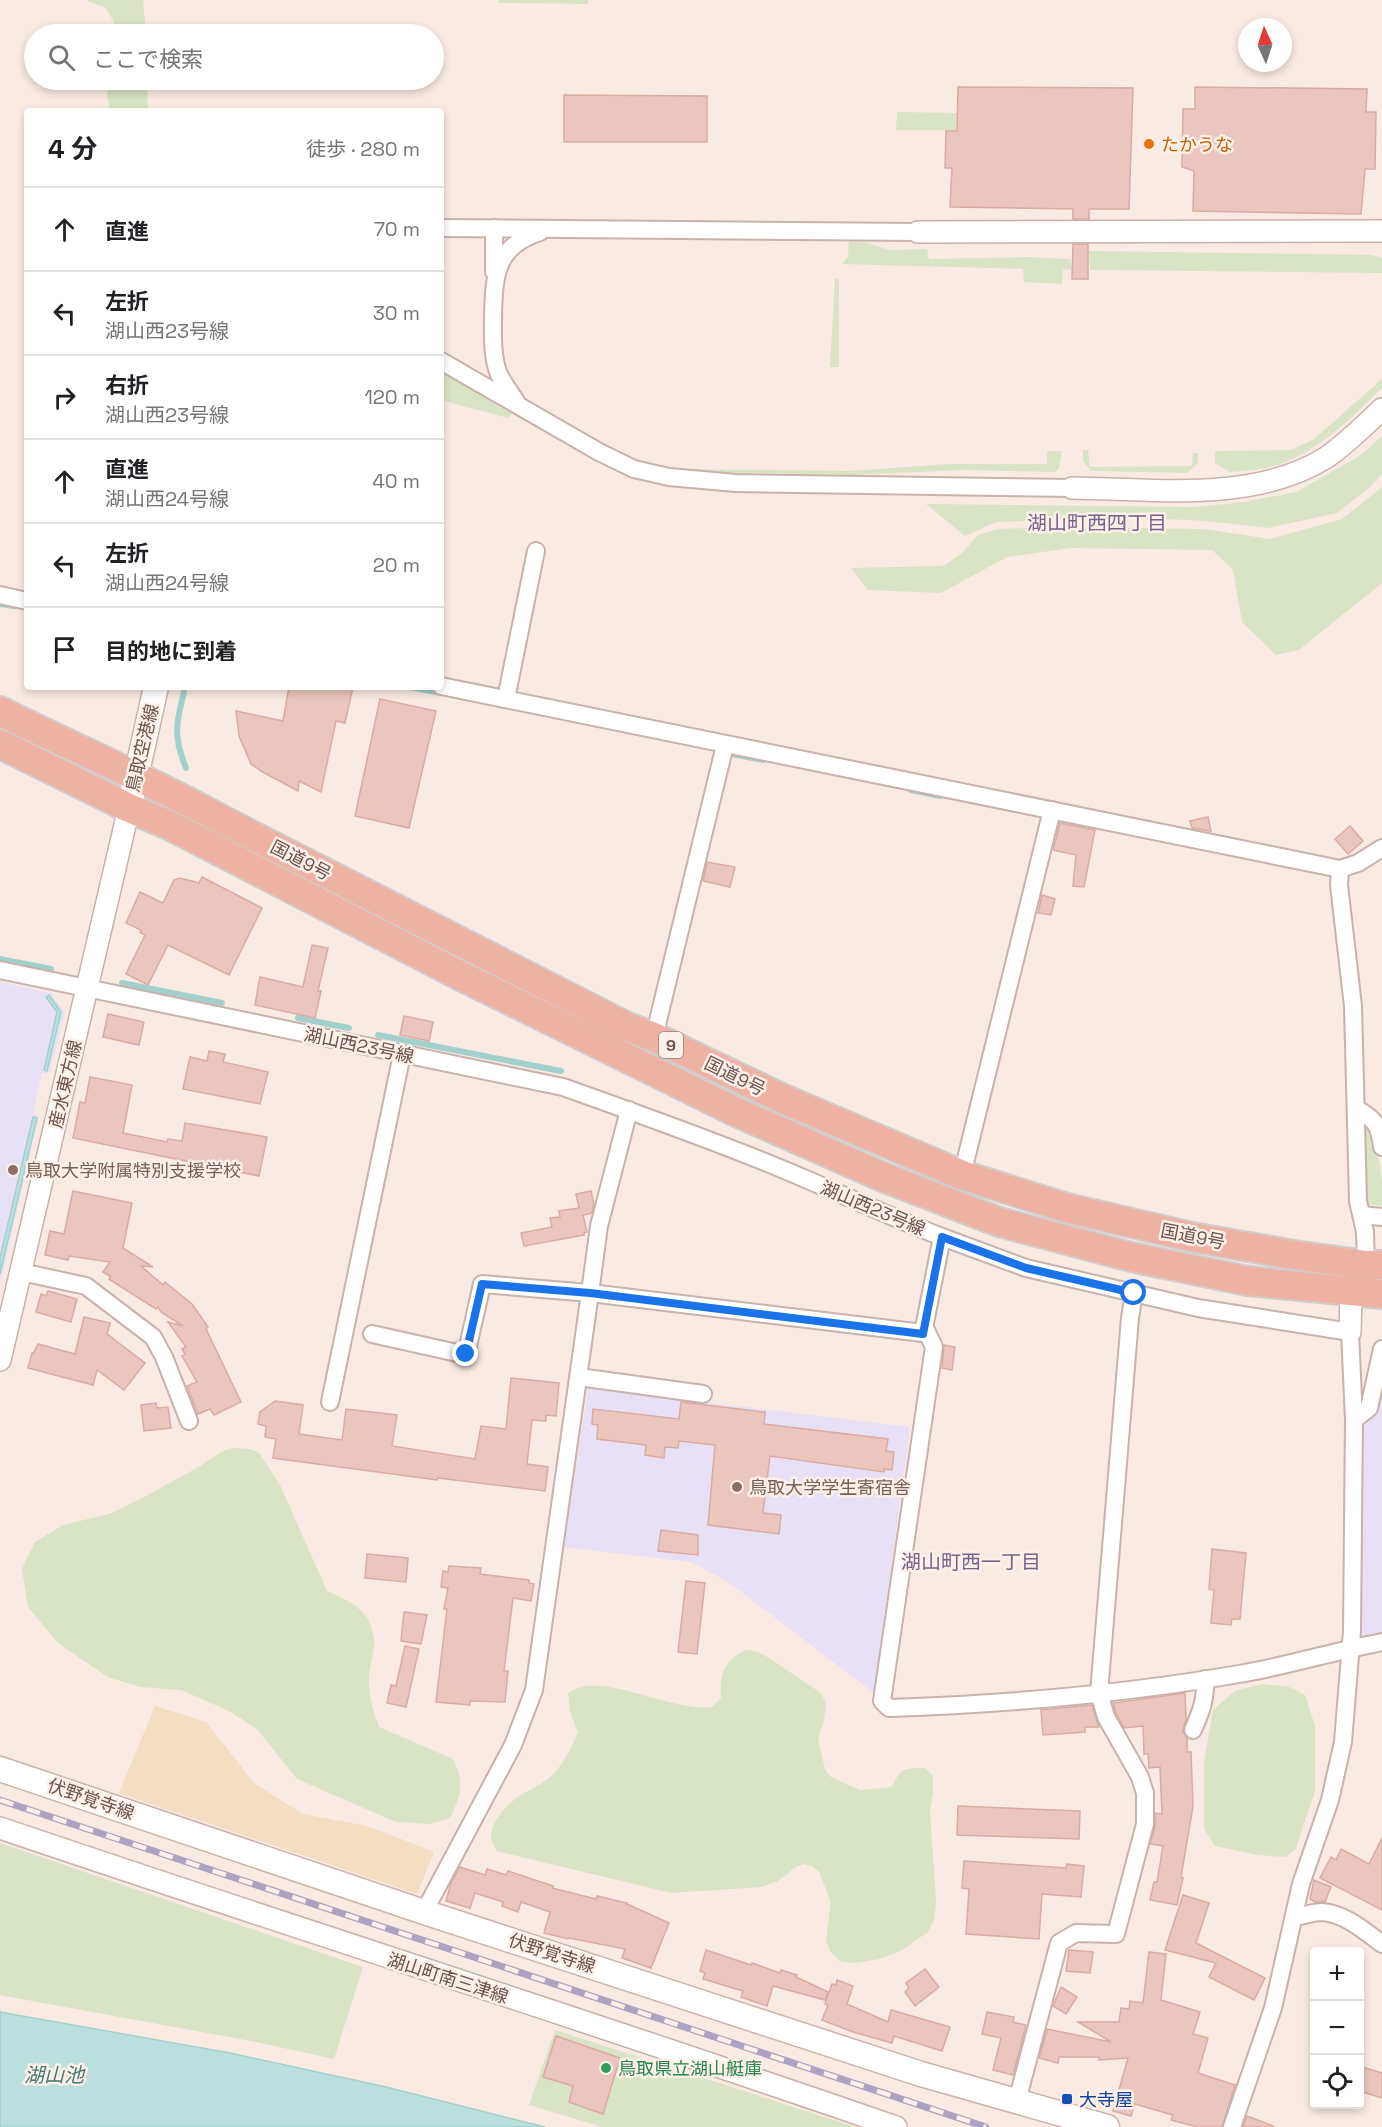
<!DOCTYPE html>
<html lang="ja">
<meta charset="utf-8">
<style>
:root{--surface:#fff;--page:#f2f2f2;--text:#202124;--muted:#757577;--line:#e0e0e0}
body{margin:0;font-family:"Space Grotesk","Noto Sans JP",sans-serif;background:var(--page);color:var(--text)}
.controls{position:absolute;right:18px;bottom:18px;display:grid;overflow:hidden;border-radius:6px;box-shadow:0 3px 9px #0003}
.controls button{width:54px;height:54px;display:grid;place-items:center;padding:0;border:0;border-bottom:2px solid var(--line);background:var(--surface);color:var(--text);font:30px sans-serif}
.compass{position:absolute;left:1238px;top:18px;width:54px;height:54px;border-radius:50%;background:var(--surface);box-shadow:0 3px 9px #0003;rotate:357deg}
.stop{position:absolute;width:18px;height:18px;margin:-14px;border:4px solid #1a73e8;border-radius:50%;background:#fff}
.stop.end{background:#1a73e8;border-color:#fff;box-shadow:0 2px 6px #0008}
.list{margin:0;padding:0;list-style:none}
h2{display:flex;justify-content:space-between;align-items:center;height:78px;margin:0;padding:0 24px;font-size:26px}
h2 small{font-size:20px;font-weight:400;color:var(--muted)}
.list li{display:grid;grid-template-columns:39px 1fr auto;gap:18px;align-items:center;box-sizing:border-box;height:84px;padding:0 24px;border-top:2px solid var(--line)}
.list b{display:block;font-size:22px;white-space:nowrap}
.list p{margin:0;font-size:20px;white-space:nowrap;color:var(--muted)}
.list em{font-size:20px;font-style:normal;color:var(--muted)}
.icon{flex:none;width:33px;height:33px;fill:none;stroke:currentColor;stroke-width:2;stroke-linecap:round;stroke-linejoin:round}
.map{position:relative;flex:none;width:1382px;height:2127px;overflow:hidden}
.search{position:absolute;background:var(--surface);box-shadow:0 3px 9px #0003;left:24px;top:24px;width:420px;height:66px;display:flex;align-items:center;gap:15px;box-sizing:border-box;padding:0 21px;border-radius:33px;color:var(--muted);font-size:22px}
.panel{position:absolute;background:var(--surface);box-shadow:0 3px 9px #0003;left:24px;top:108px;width:420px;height:582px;border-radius:6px}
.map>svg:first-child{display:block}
.education{fill:#e8e0f5}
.green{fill:#d8e4c3}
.sand{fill:#f4ddc1}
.water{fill:#badfdc;stroke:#a1d0cd;stroke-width:1.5}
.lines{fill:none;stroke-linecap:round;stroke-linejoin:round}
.stream{stroke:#a1d0cd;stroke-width:6}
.building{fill:#ebc6be;stroke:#dbaaa0;stroke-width:1.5}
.minor-casing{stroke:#c8b2ab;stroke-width:20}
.tertiary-casing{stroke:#c8b2ab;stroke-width:24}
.secondary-casing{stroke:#cdb3ab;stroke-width:27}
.trunk-casing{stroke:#d3cbc9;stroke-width:32}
.minor{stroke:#fff;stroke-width:16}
.tertiary{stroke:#fff;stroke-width:21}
.secondary{stroke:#fff;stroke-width:24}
.trunk{stroke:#eeb2a2;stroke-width:28}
.rail-casing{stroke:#aca3c0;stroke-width:7}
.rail{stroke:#fcf0e8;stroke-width:4.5;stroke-dasharray:14;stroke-linecap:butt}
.route{stroke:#1a73e8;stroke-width:8}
.food-dot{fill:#e8710a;stroke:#fcf0e8;stroke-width:2}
.education-dot{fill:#8d6e63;stroke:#fcf0e8;stroke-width:2}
.leisure-dot{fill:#2e9e5b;stroke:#fcf0e8;stroke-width:2}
.transit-dot{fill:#1a4fb4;stroke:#fcf0e8;stroke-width:2}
.labels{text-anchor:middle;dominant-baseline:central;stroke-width:5;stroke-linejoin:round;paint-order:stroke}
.shield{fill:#fcf0e8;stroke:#98817b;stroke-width:1.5}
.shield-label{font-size:16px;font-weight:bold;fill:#6d514c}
.food-label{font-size:18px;fill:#c56008;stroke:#fcf0e8;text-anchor:start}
.street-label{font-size:18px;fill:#6d514c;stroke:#fcf0e8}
.education-label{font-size:18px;fill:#785e54;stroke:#fcf0e8;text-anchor:start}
.leisure-label{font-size:18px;fill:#27864d;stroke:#fcf0e8;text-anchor:start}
.transit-label{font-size:18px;fill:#164399;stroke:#fcf0e8;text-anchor:start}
.neighbourhood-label{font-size:20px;fill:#75648a;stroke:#fcf0e8}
.water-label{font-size:20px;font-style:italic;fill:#467775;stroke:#fcf0e8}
</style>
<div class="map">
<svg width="1382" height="2127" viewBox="0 0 1382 2127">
<rect width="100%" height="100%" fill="#f9ebe3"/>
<g class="education">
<polygon points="0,982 52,993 53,997 65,1012 49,1074 42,1073 33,1113 39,1116 0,1285"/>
<polygon points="588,1388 910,1427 874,1693 728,1582 691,1562 564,1547"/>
<polygon points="1382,1395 1382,1637 1358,1642 1362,1425 1379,1402"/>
</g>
<g class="green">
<polygon points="86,0 143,0 146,34 113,34 114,22 106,8"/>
<polygon points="499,0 588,0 588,4 499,3"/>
<polygon points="109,80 147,80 148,111 110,111 107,95"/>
<polygon points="897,112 957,113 956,130 896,130"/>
<polygon points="849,242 868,243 889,250 927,249 929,259 1026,257 1070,259 1072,270 1063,269 1062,284 1024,282 1023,269 842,264 848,257"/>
<polygon points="1089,251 1372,255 1382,258 1382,273 1090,270"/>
<polygon points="835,278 839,279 839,367 830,367"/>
<polygon points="441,372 512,413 508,418 441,400"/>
<path d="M1382 379V388C1348 421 1315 456 1267 468 1255 470 1242 471 1230 472L1215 463V451L1291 450 1314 439Z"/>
<polygon points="1382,436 1382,474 1370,487 1337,513 1268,528 1207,521 1146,518 1053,520 996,522 965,536 926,504 1194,507 1244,502 1296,492 1361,455"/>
<polygon points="1083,450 1088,450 1090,467 1192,466 1193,453 1198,453 1198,463 1187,473 1091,471 1083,461"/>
<polygon points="1047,451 1062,451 1059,468 1055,472 965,470 850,475 718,472 672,469 850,471 948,464 1047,464"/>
<polygon points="1382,487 1382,583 1299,650 1276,655 1242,622 1233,570 1212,550 1071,548 1007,557 941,593 868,590 851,568 944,566 963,552 978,535 998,529 1056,527 1204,529 1270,539 1342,519"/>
<polygon points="1363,1119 1375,1135 1382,1181 1382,1206 1364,1203"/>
<path d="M232 1448 251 1449 259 1453 280 1485 327 1591C350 1601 371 1610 374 1639 375 1651 370 1664 369 1677 368 1695 373 1710 379 1727L453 1759C465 1783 461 1795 450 1818L430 1824 396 1822 297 1779 257 1729 229 1711 181 1690 140 1687 108 1677 59 1644 28 1607 22 1569 35 1542 63 1525 109 1514 142 1498 197 1468 221 1452Z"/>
<path d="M745 1650 756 1651 769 1658 821 1693 826 1703 824 1720 818 1739 825 1769 831 1777 860 1790 892 1787C900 1768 905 1768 925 1768L933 1776V1794L930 1811 936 1902 934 1920 928 1932 902 1950 880 1959 855 1963 839 1961 831 1952 826 1941 831 1902 819 1872 812 1866 803 1864 796 1867 778 1881 761 1887 671 1893 497 1851C495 1847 492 1843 491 1838 490 1822 509 1801 523 1794 533 1787 546 1783 554 1773 565 1762 571 1747 578 1733L570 1712 568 1693C599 1669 673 1713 712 1707L721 1698C719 1675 724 1661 745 1650Z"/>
<polygon points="1263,1684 1289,1687 1305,1695 1315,1726 1315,1791 1295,1850 1285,1857 1258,1855 1215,1846 1204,1829 1204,1762 1213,1710 1235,1691"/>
<polygon points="0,1843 363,1967 334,2059 256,2042 0,1995"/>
<polygon points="555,2030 855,2127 602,2127 529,2105"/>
</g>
<polygon class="sand" points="155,1706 206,1722 255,1784 303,1814 368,1826 434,1852 417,1894 119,1793"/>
<g class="water">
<polygon points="49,995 61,1012 47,1071 44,1070 57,1012 46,997"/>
<polygon points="33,1117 37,1118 0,1274 0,1258"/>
<polygon points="0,2012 230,2053 386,2087 545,2127 0,2127"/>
</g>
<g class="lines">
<g class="stream">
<polyline points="0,604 14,606"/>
<polyline points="410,687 441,693"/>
<path d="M184 692C176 723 173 737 186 768"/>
<polyline points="732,754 763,760"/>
<polyline points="911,790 940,796"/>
<polyline points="0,959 51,969"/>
<polyline points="122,983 222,1003"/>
<polyline points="298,1018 349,1028"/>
<polyline points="378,1035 561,1071"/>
</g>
</g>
<g class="building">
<polygon points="958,87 1133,88 1129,209 1089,209 1089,219 1073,219 1073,209 950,207 952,168 945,168 946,131 957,131"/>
<polygon points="1195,87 1367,89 1366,112 1376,112 1375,169 1365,169 1361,214 1193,211 1194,171 1182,167 1183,109 1195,109"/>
<polygon points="564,95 707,96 707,142 564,142"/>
<polygon points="1073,244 1088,244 1088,279 1072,279"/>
<polygon points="289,687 353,687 345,723 336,721 321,792 299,781 298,791 261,771 251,764 239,736 236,711 283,721"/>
<polygon points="380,699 436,711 409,828 355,816"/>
<polygon points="1208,817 1211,831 1192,828 1190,821"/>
<polygon points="1060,823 1095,830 1084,887 1073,886 1076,855 1053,850"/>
<polygon points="1350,826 1363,841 1348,854 1335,839"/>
<polygon points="707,862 735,867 730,887 703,881"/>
<polygon points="202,877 262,908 229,975 168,945 148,985 126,974 145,935 140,932 141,930 126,923 140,892 163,903 174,880 180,878 199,883"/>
<polygon points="1042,895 1055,899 1051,915 1038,913"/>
<polygon points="312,945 328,948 318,991 321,991 315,1018 255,1005 260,977 303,987"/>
<polygon points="108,1014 144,1022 139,1045 103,1037"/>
<polygon points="404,1016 433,1022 429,1041 400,1035"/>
<polygon points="209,1051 225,1054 223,1062 268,1072 260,1104 183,1089 190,1057 207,1061"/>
<polygon points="90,1077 132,1085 123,1133 167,1142 168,1139 182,1141 185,1123 267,1137 259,1176 73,1138 80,1102 85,1103"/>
<polygon points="73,1191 132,1203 123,1248 153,1267 141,1266 163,1285 165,1282 192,1304 208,1327 206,1329 241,1402 214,1415 210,1409 198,1414 187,1386 197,1382 182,1356 185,1354 182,1349 186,1347 168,1322 183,1326 161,1312 158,1307 156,1309 109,1279 111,1277 103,1272 110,1262 69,1256 68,1260 45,1255 50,1231 64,1234"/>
<polygon points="591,1191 594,1204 592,1213 583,1215 587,1232 584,1233 584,1235 524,1246 521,1233 552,1227 550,1218 560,1217 559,1211 579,1208 576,1194"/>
<polygon points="48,1291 77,1299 71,1322 36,1312 41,1294 46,1296"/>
<polygon points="84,1317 110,1323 107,1334 145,1363 124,1390 97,1370 93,1385 28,1368 32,1353 33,1354 38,1344 75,1354"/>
<polygon points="944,1345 955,1347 952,1370 942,1368"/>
<polygon points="511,1378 559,1383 556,1416 546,1415 546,1421 532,1420 527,1464 548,1467 545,1491 438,1478 437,1480 273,1458 276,1439 265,1437 266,1426 258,1424 260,1412 275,1401 303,1405 299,1434 342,1440 346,1409 397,1415 392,1446 475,1459 481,1426 506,1429"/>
<polygon points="681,1402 765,1412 764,1424 888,1439 886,1451 894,1452 892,1470 884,1469 884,1472 770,1456 763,1513 781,1515 779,1534 708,1525 715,1445 679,1441 678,1448 665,1447 664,1458 645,1455 646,1445 597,1439 598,1425 592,1424 593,1409 679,1419"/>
<polygon points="156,1403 157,1408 168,1407 171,1428 144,1431 141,1405"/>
<polygon points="661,1530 698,1535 698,1555 658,1551"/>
<polygon points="1212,1549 1246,1553 1240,1619 1232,1619 1231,1625 1211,1623 1214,1590 1209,1589"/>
<polygon points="367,1554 408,1558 406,1582 365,1578"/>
<polygon points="449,1566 481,1568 480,1574 529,1580 529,1583 534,1584 531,1601 513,1598 504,1671 508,1671 505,1702 470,1701 470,1705 436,1702 447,1609 444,1609 448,1588 441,1587 443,1571 448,1572"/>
<polygon points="686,1581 705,1583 697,1654 678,1652"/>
<polygon points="404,1612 427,1615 421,1644 401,1641"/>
<polygon points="405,1646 419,1649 406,1707 387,1703 391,1685 396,1686"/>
<polygon points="1185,1693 1186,1719 1183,1731 1187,1738 1187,1752 1191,1752 1193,1806 1181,1877 1183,1878 1177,1905 1150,1900 1154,1882 1157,1882 1163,1846 1150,1844 1155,1826 1155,1813 1162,1814 1160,1767 1149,1768 1148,1754 1144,1754 1143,1726 1124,1728 1116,1713 1113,1703"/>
<polygon points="1092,1705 1099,1727 1085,1727 1085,1732 1043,1735 1041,1710"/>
<polygon points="958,1806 1080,1811 1079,1839 957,1835"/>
<polygon points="1382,1838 1382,1910 1320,1878 1331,1857 1336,1860 1341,1849 1369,1864"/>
<polygon points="964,1861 1066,1868 1067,1864 1084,1866 1081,1897 1042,1894 1039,1939 966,1934 969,1889 962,1888"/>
<polygon points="460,1867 485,1875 487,1869 506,1875 508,1871 553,1886 552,1888 596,1899 597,1896 627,1903 627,1904 669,1923 651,1968 622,1958 625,1949 569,1938 568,1939 544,1933 550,1912 521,1902 518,1912 502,1906 503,1902 475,1893 470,1908 446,1901 451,1883"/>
<polygon points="1314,1880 1331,1887 1325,1902 1315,1902 1310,1899"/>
<polygon points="1183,1895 1209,1903 1196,1943 1265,1978 1254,2000 1209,1977 1216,1963 1165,1950"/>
<polygon points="706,1950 751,1965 752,1963 780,1973 781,1970 797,1975 796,1977 828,1992 825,2000 773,1986 767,2006 741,1997 743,1991 703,1979 705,1973 700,1971"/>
<polygon points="1069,1950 1093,1952 1090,1973 1066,1971"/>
<polygon points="1149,1952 1166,1954 1161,2000 1200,2012 1193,2034 1208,2038 1198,2073 1235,2085 1222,2127 1197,2127 1171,2120 1173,2115 1135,2104 1131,2116 1113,2111 1128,2058 1099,2060 1099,2057 1059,2057 1058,2063 1039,2058 1047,2029 1111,2042 1078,2022 1119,2022 1121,2008 1129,2009 1130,2001 1143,2003"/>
<polygon points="925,1969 939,1987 915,2006 905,1992 909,1988 906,1983"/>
<polygon points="837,1980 853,1986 847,2004 888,2022 891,2010 950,2027 942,2051 894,2036 892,2043 853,2032 822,2020 828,2005 825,2004 832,1984 836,1985"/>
<polygon points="1061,1987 1077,1997 1066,2014 1053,2006"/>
<polygon points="987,2012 1014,2017 1013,2022 1026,2025 1013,2075 993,2070 1001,2038 982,2034"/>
<polygon points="556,2036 620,2058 603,2114 569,2102 573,2086 543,2077"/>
<polygon points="1359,2066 1382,2073 1382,2098 1359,2091"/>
<polygon points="1247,2116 1273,2126 1272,2127 1243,2127"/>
</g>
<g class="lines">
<defs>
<g id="minor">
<polyline points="441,228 918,232"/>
<polyline points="494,272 494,228"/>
<polyline points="441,361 599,452 634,469 669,477 736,483 1072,488"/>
<path d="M517 403C511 393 502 382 498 372 492 355 493 334 493 317 494 276 495 246 540 232"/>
<polyline points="0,595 27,601"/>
<polyline points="441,686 1340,869 1358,863 1382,848"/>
<polyline points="506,699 536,551"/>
<polyline points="1340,869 1339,885 1353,1006 1358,1201 1365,1232 1366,1265"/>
<path d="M0 970 563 1087C636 1113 710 1139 782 1169 835 1191 888 1216 942 1237L923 1333 590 1293 599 1226 629 1110"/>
<polyline points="654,1037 725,745"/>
<path d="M1357 1109C1376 1120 1379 1125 1382 1147"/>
<polyline points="962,1175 1052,810"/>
<polyline points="1362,1215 1382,1217"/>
<polyline points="942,1237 1026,1268 1198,1308 1350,1332 1354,1420 1352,1631 1343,1742 1330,1800 1301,1884 1273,2008 1232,2127"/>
<polyline points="21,1272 86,1286 153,1337 164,1357 189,1421"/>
<path d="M924 1326 934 1347 882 1701 889 1708C1006 1704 1124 1694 1239 1674 1288 1666 1334 1651 1382 1642"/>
<polyline points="372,1334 466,1355 482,1284 590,1293 534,1690 513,1745 424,1912"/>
<polyline points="579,1377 703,1394"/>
<polyline points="330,1402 402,1054"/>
<polyline points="1354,1420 1369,1408 1382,1349"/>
<path d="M1193 1730C1201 1712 1206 1699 1205 1679"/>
<path d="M1294 1917C1303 1916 1313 1912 1322 1912 1344 1913 1365 1931 1382 1944"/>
<polyline points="1017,2101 1059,1943 1076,1933 1116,1934 1145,1824 1145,1793 1140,1777 1106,1717 1099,1693 1130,1318 1134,1293"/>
</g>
<g id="tertiary">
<polyline points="918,232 1382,231"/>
<path d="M1072 488C1154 489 1255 503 1327 457 1347 443 1364 426 1382 409"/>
<polyline points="1350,1332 1351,1292"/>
<polyline points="0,1360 129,808"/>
<path d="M0 1828C298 1929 599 2024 896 2127"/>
</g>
<g id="secondary">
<polyline points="129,808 156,687"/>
<polyline points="0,1769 424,1912 921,2074 1107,2127"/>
</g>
<g id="trunk">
<path d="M0 711C73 748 150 780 222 820L625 1026 654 1037 781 1098 962 1175 1067 1208 1192 1237 1294 1255 1366 1265H1382"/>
<polyline points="0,744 129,808 171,826 461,976 734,1111 883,1177 999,1222 1131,1257 1248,1281 1382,1294"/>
</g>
</defs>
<use href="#minor" class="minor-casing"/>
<use href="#tertiary" class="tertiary-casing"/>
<use href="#secondary" class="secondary-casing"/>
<use href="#trunk" class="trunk-casing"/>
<use href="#minor" class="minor"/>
<use href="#tertiary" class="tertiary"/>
<use href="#secondary" class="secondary"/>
<use href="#trunk" class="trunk"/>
<defs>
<polyline id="rail" points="0,1800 986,2127"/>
</defs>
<use href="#rail" class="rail-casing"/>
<use href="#rail" class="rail"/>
</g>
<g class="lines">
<polyline class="route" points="466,1354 482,1284 590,1293 923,1334 942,1237 1026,1268 1134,1293"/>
</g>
<circle class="food-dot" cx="1149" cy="144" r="6"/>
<g class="education-dot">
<circle cx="13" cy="1170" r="6"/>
<circle cx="737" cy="1487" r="6"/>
</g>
<circle class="leisure-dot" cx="606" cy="2068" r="6"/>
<rect class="transit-dot" x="1061" y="2093" width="12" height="12" rx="3"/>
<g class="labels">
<rect class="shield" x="659" y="1032" width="24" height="26" rx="4.5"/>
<g class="shield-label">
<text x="671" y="1045">9</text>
</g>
<g class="food-label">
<text x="1161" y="144">たかうな</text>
</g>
<g class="street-label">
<text transform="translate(142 748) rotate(-77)">鳥取空港線</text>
<text transform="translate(301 860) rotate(27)">国道9号</text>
<text transform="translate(359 1045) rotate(12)">湖山西23号線</text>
<text transform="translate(735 1076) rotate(26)">国道9号</text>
<text transform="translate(65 1084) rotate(-77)">産水東方線</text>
<text transform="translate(873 1208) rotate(23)">湖山西23号線</text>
<text transform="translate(1193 1236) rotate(11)">国道9号</text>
<text transform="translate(91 1799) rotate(19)">伏野覚寺線</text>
<text transform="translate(552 1953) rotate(18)">伏野覚寺線</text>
<text transform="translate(448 1978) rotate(18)">湖山町南三津線</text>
</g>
<g class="education-label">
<text x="25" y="1170">鳥取大学附属特別支援学校</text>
<text x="749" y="1487">鳥取大学学生寄宿舎</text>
</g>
<g class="leisure-label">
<text x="618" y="2068">鳥取県立湖山艇庫</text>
</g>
<g class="transit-label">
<text x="1079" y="2099">大寺屋</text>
</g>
<g class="neighbourhood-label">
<text x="1097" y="523">湖山町西四丁目</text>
<text x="971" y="1562">湖山町西一丁目</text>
</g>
<g class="water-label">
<text x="54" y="2075">湖山池</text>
</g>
</g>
</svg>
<div class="controls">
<button>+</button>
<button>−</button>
<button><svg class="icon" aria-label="locate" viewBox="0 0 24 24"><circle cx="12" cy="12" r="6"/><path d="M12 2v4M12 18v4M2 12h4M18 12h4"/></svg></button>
</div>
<svg class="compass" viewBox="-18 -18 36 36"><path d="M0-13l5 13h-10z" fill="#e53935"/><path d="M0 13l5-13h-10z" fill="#757577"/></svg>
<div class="stop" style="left:1134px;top:1293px"></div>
<div class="stop end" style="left:466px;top:1354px"></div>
<div class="search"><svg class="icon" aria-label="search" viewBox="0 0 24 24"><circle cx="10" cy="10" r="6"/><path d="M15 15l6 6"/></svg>ここで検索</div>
<section class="panel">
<h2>4 分<small>徒歩 · 280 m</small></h2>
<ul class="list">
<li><svg class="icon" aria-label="ahead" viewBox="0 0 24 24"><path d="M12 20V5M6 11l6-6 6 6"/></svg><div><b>直進</b></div><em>70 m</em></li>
<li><svg class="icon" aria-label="left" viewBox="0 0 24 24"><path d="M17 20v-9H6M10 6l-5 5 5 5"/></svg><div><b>左折</b><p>湖山西23号線</p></div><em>30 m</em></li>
<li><svg class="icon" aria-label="right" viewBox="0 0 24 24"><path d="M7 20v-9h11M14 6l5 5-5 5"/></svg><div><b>右折</b><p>湖山西23号線</p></div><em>120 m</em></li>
<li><svg class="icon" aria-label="ahead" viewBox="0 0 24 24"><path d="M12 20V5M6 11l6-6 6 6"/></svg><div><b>直進</b><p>湖山西24号線</p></div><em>40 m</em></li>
<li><svg class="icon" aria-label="left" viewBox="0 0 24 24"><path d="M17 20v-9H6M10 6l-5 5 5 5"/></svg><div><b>左折</b><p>湖山西24号線</p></div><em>20 m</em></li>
<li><svg class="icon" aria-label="arrive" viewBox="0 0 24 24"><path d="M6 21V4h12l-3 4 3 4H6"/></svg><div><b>目的地に到着</b></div></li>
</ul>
</section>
</div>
